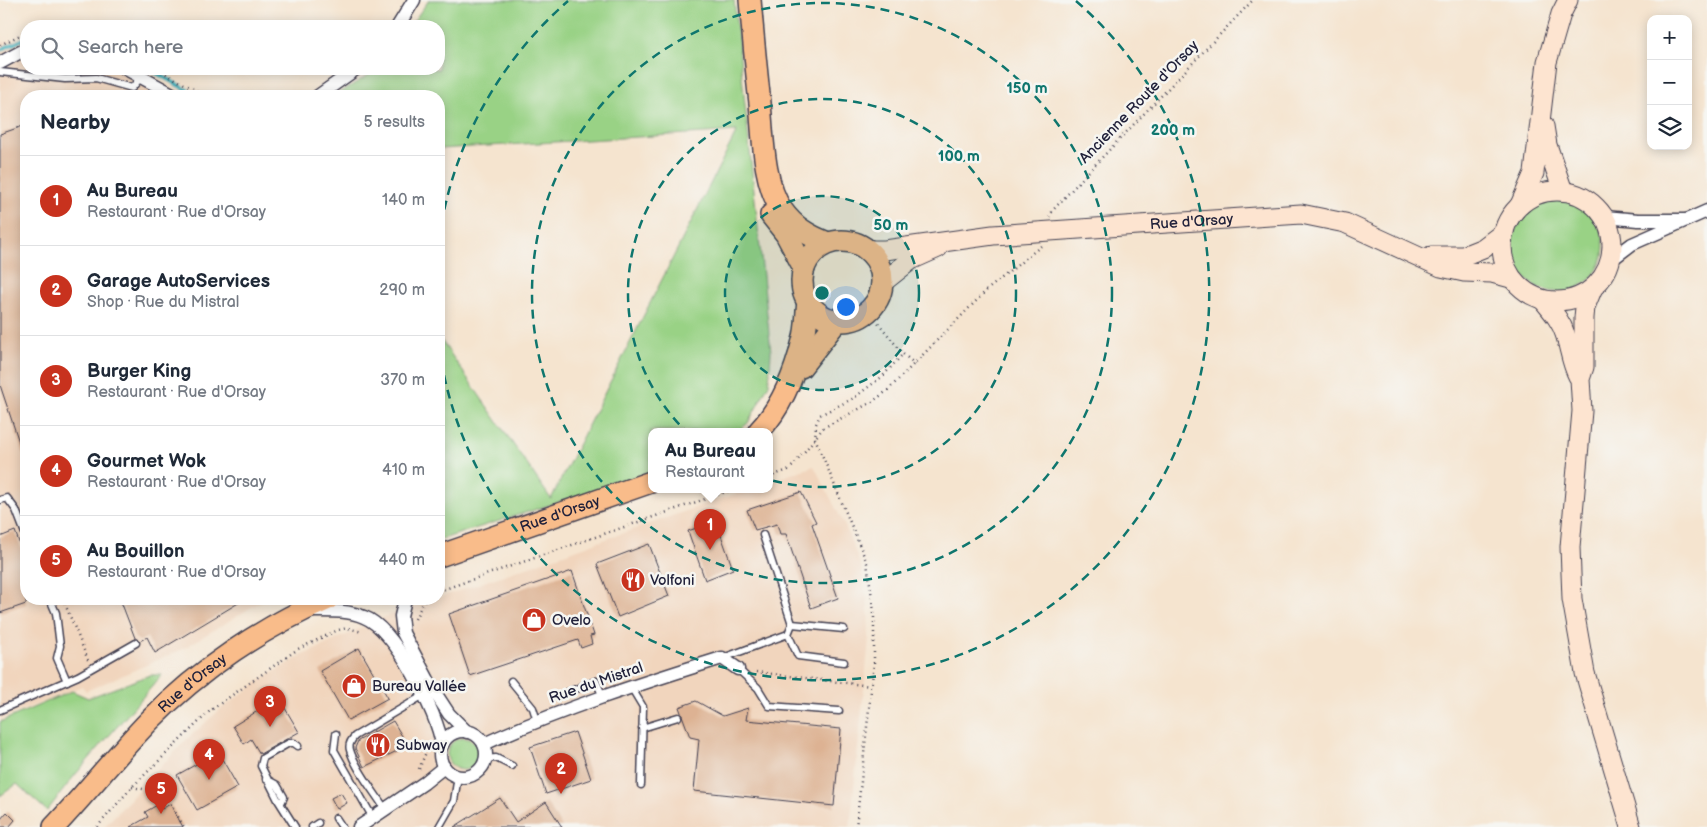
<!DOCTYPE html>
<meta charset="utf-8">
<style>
:root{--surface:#fff;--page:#f2f2f3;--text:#1f2937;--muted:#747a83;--line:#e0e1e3;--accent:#c8321e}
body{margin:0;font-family:"Balsamiq Sans",sans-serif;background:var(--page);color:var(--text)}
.controls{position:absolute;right:15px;top:15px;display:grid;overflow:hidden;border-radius:10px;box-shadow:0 2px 12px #0003}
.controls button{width:45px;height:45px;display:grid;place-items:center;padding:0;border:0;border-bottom:1px solid var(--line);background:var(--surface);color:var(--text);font:25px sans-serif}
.you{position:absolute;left:845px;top:306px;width:18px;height:18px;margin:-12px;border:4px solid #fff;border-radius:50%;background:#1a73e8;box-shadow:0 0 0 8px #1a73e833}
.badge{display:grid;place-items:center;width:32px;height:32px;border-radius:50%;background:var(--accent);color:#fff;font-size:16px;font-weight:700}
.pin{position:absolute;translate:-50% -41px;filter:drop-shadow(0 1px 2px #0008)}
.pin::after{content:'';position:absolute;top:26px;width:18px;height:15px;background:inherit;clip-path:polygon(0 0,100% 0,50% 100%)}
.popup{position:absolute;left:648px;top:428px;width:125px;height:65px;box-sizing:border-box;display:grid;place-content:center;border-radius:10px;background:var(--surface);filter:drop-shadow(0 1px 4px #0005);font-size:16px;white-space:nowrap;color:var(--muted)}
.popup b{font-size:19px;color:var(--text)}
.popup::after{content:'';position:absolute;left:50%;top:100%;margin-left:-10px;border:10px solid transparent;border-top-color:var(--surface)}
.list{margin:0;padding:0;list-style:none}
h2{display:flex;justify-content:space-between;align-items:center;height:65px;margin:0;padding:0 20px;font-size:21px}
h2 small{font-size:16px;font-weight:400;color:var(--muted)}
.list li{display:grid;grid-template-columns:32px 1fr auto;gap:15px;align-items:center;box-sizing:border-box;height:90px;padding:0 20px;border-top:1px solid var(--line)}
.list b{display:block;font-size:19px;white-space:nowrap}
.list p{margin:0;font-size:16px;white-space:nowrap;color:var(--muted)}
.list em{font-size:16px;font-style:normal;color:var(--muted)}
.icon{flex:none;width:28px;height:28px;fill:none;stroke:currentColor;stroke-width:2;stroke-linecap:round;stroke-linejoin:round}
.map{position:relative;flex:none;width:1707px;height:827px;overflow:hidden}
.search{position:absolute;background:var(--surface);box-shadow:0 2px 12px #0003;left:20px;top:20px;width:425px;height:55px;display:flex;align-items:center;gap:12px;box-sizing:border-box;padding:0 18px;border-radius:20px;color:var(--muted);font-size:19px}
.panel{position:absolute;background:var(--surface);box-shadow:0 2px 12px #0003;left:20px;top:90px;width:425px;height:515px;border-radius:20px}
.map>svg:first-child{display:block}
.built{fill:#f1d5bd}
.green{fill:#99d285;stroke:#5e7a60}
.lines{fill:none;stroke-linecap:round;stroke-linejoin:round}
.stream{stroke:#40b0bc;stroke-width:4}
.building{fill:#ddb293}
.service-casing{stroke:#423f51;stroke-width:9}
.minor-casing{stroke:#423f51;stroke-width:15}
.secondary-casing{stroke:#423f51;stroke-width:21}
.primary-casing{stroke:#423f51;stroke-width:24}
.path{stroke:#423f51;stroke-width:2.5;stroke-dasharray:1 4;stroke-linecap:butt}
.service{stroke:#fff;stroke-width:6}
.minor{stroke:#fff;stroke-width:12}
.secondary{stroke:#fde4d0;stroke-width:19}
.primary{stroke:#f9bc8a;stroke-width:21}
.ring{fill:none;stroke:#0f766e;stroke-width:2.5;stroke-dasharray:9 6}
.labels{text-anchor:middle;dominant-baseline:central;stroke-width:5;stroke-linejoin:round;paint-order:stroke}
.street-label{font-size:15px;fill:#22223b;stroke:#f6f6f2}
.poi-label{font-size:15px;fill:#22223b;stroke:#f6f6f2;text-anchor:start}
.centre{fill:#0f766e;stroke:#f6f6f2;stroke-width:2.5}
.ring-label{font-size:15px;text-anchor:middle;font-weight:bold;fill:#0f766e;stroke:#f6f6f2;stroke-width:5;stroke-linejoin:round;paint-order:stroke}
</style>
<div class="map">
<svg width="1707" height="827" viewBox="0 0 1707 827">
<rect width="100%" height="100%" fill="#f6f6f2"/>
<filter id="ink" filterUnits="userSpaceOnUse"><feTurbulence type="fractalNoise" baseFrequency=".02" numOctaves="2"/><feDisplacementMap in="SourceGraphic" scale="10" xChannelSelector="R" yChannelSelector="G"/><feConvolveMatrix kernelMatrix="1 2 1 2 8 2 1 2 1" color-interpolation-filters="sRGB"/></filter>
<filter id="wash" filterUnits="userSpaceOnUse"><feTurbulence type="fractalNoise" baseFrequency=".0096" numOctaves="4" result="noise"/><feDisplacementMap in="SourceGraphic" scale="20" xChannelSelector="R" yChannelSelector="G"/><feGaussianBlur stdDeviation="1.12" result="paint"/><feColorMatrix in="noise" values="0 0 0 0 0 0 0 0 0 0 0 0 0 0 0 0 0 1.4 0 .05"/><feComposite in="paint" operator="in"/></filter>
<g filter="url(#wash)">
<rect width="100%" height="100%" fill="#f5e4cf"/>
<g class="built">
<polygon points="26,37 26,69 130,69 174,96 26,96 26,599 265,599 181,650 86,691 82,686 0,719 0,43"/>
<polygon points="814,466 846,528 861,566 868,608 869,639 850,827 104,827 186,740 222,708 262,679 301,656 387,616 749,489 769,489 769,482"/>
</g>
<g class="green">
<polygon points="429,0 734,0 771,352 769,384 748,423 738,431 651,431 651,473 439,540 439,337 551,499 737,131 439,149 439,96 334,96 379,69 439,69 439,26 410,26"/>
<circle cx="1558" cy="246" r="46"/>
<polygon points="150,675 162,675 75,775 47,811 17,784 0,796 0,722 72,691 88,698"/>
<circle cx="463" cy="754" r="16"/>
</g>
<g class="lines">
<g class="stream">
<polyline points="0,50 26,38"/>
<polyline points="149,69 198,96"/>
</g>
</g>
<g id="blocks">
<g class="building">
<polygon points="26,125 26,457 24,457 0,385 0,134"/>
<polygon points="801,492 816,522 812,524 838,598 811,608 786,534 780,534 777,524 755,530 747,510"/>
<polygon points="716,521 733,569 705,580 688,531"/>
<polygon points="15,531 26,562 26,604 0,613 0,537"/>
<polygon points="649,544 669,596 618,617 597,564"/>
<polygon points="572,571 594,635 590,636 592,644 581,648 578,640 470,676 449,614"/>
<polygon points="120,599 245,599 155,653 147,637 140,641 135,638"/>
<polygon points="359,648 388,698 348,720 320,671"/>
<polygon points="279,698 299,732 260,754 251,739 244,744 233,726"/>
<polygon points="696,701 723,716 748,708 746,720 841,729 834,806 694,791 699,739 690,737 679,707"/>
<polygon points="393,721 402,736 399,750 364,767 355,748 358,741"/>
<polygon points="575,732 591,779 546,794 530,747"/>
<polygon points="218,752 238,787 197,810 177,775"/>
<polygon points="341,793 347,803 337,809 331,798"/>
<polygon points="500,798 516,822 546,802 562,827 454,827"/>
<polygon points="159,804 162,809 170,804 183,827 130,827 148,817 145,812"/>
<polygon points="7,812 15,820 9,827 0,827 0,820"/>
</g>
</g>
</g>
<g filter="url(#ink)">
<use href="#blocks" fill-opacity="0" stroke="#423f51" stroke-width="1"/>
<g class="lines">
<defs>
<g id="service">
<polyline points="0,72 65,79 96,78 132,88 141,77"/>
<polyline points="0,500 7,498 16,510 26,536"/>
<polyline points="50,599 56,613 60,646 57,658 67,681"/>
<polyline points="792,624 844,629"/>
<polyline points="788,634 798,656 844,662"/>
<polyline points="723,658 788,634 792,624 763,535"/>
<polyline points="738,669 758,688 769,706 839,711"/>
<polyline points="511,681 533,708 537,721"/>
<polyline points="631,687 643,707 641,785"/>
<polyline points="566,693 596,681 603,697"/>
<polyline points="0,710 78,676 136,643"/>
<polyline points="642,728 678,717"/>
<polyline points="336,734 334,750 373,818"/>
<polyline points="485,759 496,758 512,766"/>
<polyline points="266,779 277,785 284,797 281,803"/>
<path d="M385 809C375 793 355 768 350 750 348 744 351 740 355 736L424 695"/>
<polyline points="336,818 342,827"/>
<polyline points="295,827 278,800 261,766 263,758 289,743 294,743 298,746"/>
<polyline points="312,827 318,823"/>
<polyline points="439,827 454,801 458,776"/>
</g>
<g id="minor">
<polyline points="398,26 414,0"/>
<polyline points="0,63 26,49"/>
<polyline points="126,69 176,96"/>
<polyline points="318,96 356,69"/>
<polyline points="1605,217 1638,220 1685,220"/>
<polyline points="1611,260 1632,244 1707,211"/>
<polyline points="405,599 401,616 403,633 434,691 449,714 467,732"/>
<path d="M311 611C329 611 348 610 364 617 395 628 438 714 442 745"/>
<circle cx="463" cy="754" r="23"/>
<path d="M484 744C561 709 642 683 722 658L738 669"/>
<polyline points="359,827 424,783 444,767"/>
</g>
<g id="secondary">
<polyline points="1544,126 1547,145 1563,191"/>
<circle cx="1557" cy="246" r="55"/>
<polyline points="1520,205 1534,173 1547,62 1561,14 1568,0"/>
<path id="s1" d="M868 250H885L993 235 1301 214 1345 223 1441 267 1464 272 1492 273 1511 278"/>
<polyline points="1431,256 1463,256 1483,248 1504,232"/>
<polyline points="882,283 911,260 938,248"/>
<polyline points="1592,290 1585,307 1584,318 1584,367 1580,379 1582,411 1570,547 1572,599 1585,673 1631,827"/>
<path d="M1543 300C1552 311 1561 321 1565 334 1570 348 1571 363 1578 376"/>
</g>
<g id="primary">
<path d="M750 0C753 34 756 69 760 103 763 134 763 184 782 210 794 227 809 236 828 243"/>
<polyline points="771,215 786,234 804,268"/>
<circle cx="842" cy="281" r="40"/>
<polyline points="801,367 837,321"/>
<path d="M759 431C782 407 795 373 803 341 807 329 806 315 808 302"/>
<path id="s2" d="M439 556 651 482"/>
<path id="s3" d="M54 827C87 792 117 754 150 720 200 669 263 627 328 599"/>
</g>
</defs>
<use href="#service" class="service-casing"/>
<use href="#minor" class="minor-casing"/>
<use href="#secondary" class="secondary-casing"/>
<use href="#primary" class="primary-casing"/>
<g class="path">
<polyline points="0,45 26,32"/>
<polyline points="157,69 206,96"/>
<polyline points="1049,217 1054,209 1091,169 1253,0"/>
<polyline points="869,311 903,354 915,364"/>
<polyline points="769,477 788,470 794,465 823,428 872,402 887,391 987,290 1041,246"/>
<polyline points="439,591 734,489"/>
<polyline points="63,599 88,660"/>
<polyline points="415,619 425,599"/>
<polyline points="756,672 871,686"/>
<polyline points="419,769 429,745"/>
<polyline points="132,787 164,793 184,827"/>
<polyline points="97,827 132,787 211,710 298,649 338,630 348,628 362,632"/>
<polyline points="856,827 874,663 874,612 867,563 815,438 816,424 820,415 854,398 883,376 903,354"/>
</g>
<use href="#service" class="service"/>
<use href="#minor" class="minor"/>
<use href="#secondary" class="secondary"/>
<use href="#primary" class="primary"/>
</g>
</g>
<circle cx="822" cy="293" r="97" fill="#0f766e" fill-opacity=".12"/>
<g class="ring">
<circle cx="822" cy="293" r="97"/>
<circle cx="822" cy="293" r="194"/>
<circle cx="822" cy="293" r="290"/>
<path d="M439 239A387 387 0 0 1 568 1M1076 1A387 387 0 1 1 439 347"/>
</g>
<defs>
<symbol id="restaurant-disc" viewBox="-11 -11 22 22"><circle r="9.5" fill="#c8321e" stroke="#f6f6f2"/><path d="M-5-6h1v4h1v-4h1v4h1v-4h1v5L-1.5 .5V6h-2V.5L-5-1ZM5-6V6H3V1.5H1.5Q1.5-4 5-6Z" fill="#fff"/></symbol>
<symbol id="shop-disc" viewBox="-11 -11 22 22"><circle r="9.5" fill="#c8321e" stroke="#f6f6f2"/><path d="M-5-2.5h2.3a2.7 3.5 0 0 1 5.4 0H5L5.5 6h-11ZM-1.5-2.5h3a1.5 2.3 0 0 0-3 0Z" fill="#fff"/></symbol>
</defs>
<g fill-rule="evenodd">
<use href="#restaurant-disc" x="619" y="566" width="28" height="28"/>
<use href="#shop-disc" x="520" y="606" width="28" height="28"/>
<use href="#shop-disc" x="340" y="672" width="28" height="28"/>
<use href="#restaurant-disc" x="364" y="731" width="28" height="28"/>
</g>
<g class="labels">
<g class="street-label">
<text transform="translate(1139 102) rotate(-46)">Ancienne Route d'Orsay</text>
<text stroke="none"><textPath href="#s1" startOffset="325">Rue d'Orsay</textPath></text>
<text stroke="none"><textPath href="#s2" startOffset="128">Rue d'Orsay</textPath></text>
<text transform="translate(596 683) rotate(-19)">Rue du Mistral</text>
<text stroke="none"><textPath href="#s3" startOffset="200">Rue d'Orsay</textPath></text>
</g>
<g class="poi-label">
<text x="650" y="580">Volfoni</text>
<text x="552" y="620">Ovelo</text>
<text x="372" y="686">Bureau Vallée</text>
<text x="396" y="745">Subway</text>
</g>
</g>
<circle cx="822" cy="293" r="8" class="centre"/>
<g class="ring-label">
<text x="1027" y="93">150 m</text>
<text x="1173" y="135">200 m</text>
<text x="959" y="161">100 m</text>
<text x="891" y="230">50 m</text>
</g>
</svg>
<div class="controls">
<button>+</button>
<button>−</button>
<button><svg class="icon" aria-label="layers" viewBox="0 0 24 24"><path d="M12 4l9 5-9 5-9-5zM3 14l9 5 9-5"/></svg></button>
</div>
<div class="you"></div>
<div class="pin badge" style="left:710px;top:550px">1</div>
<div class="popup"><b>Au Bureau</b>Restaurant</div>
<div class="pin badge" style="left:561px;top:794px">2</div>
<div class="pin badge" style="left:270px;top:727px">3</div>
<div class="pin badge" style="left:209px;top:780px">4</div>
<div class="pin badge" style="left:161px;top:814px">5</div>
<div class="search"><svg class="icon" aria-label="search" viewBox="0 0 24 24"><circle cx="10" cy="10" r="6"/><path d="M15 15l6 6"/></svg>Search here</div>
<section class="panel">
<h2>Nearby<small>5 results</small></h2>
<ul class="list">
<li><span class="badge">1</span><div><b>Au Bureau</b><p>Restaurant · Rue d'Orsay</p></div><em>140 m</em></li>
<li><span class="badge">2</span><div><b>Garage AutoServices</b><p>Shop · Rue du Mistral</p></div><em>290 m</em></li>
<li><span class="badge">3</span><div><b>Burger King</b><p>Restaurant · Rue d'Orsay</p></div><em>370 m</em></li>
<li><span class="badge">4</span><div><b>Gourmet Wok</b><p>Restaurant · Rue d'Orsay</p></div><em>410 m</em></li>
<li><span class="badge">5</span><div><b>Au Bouillon</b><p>Restaurant · Rue d'Orsay</p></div><em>440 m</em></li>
</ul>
</section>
</div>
